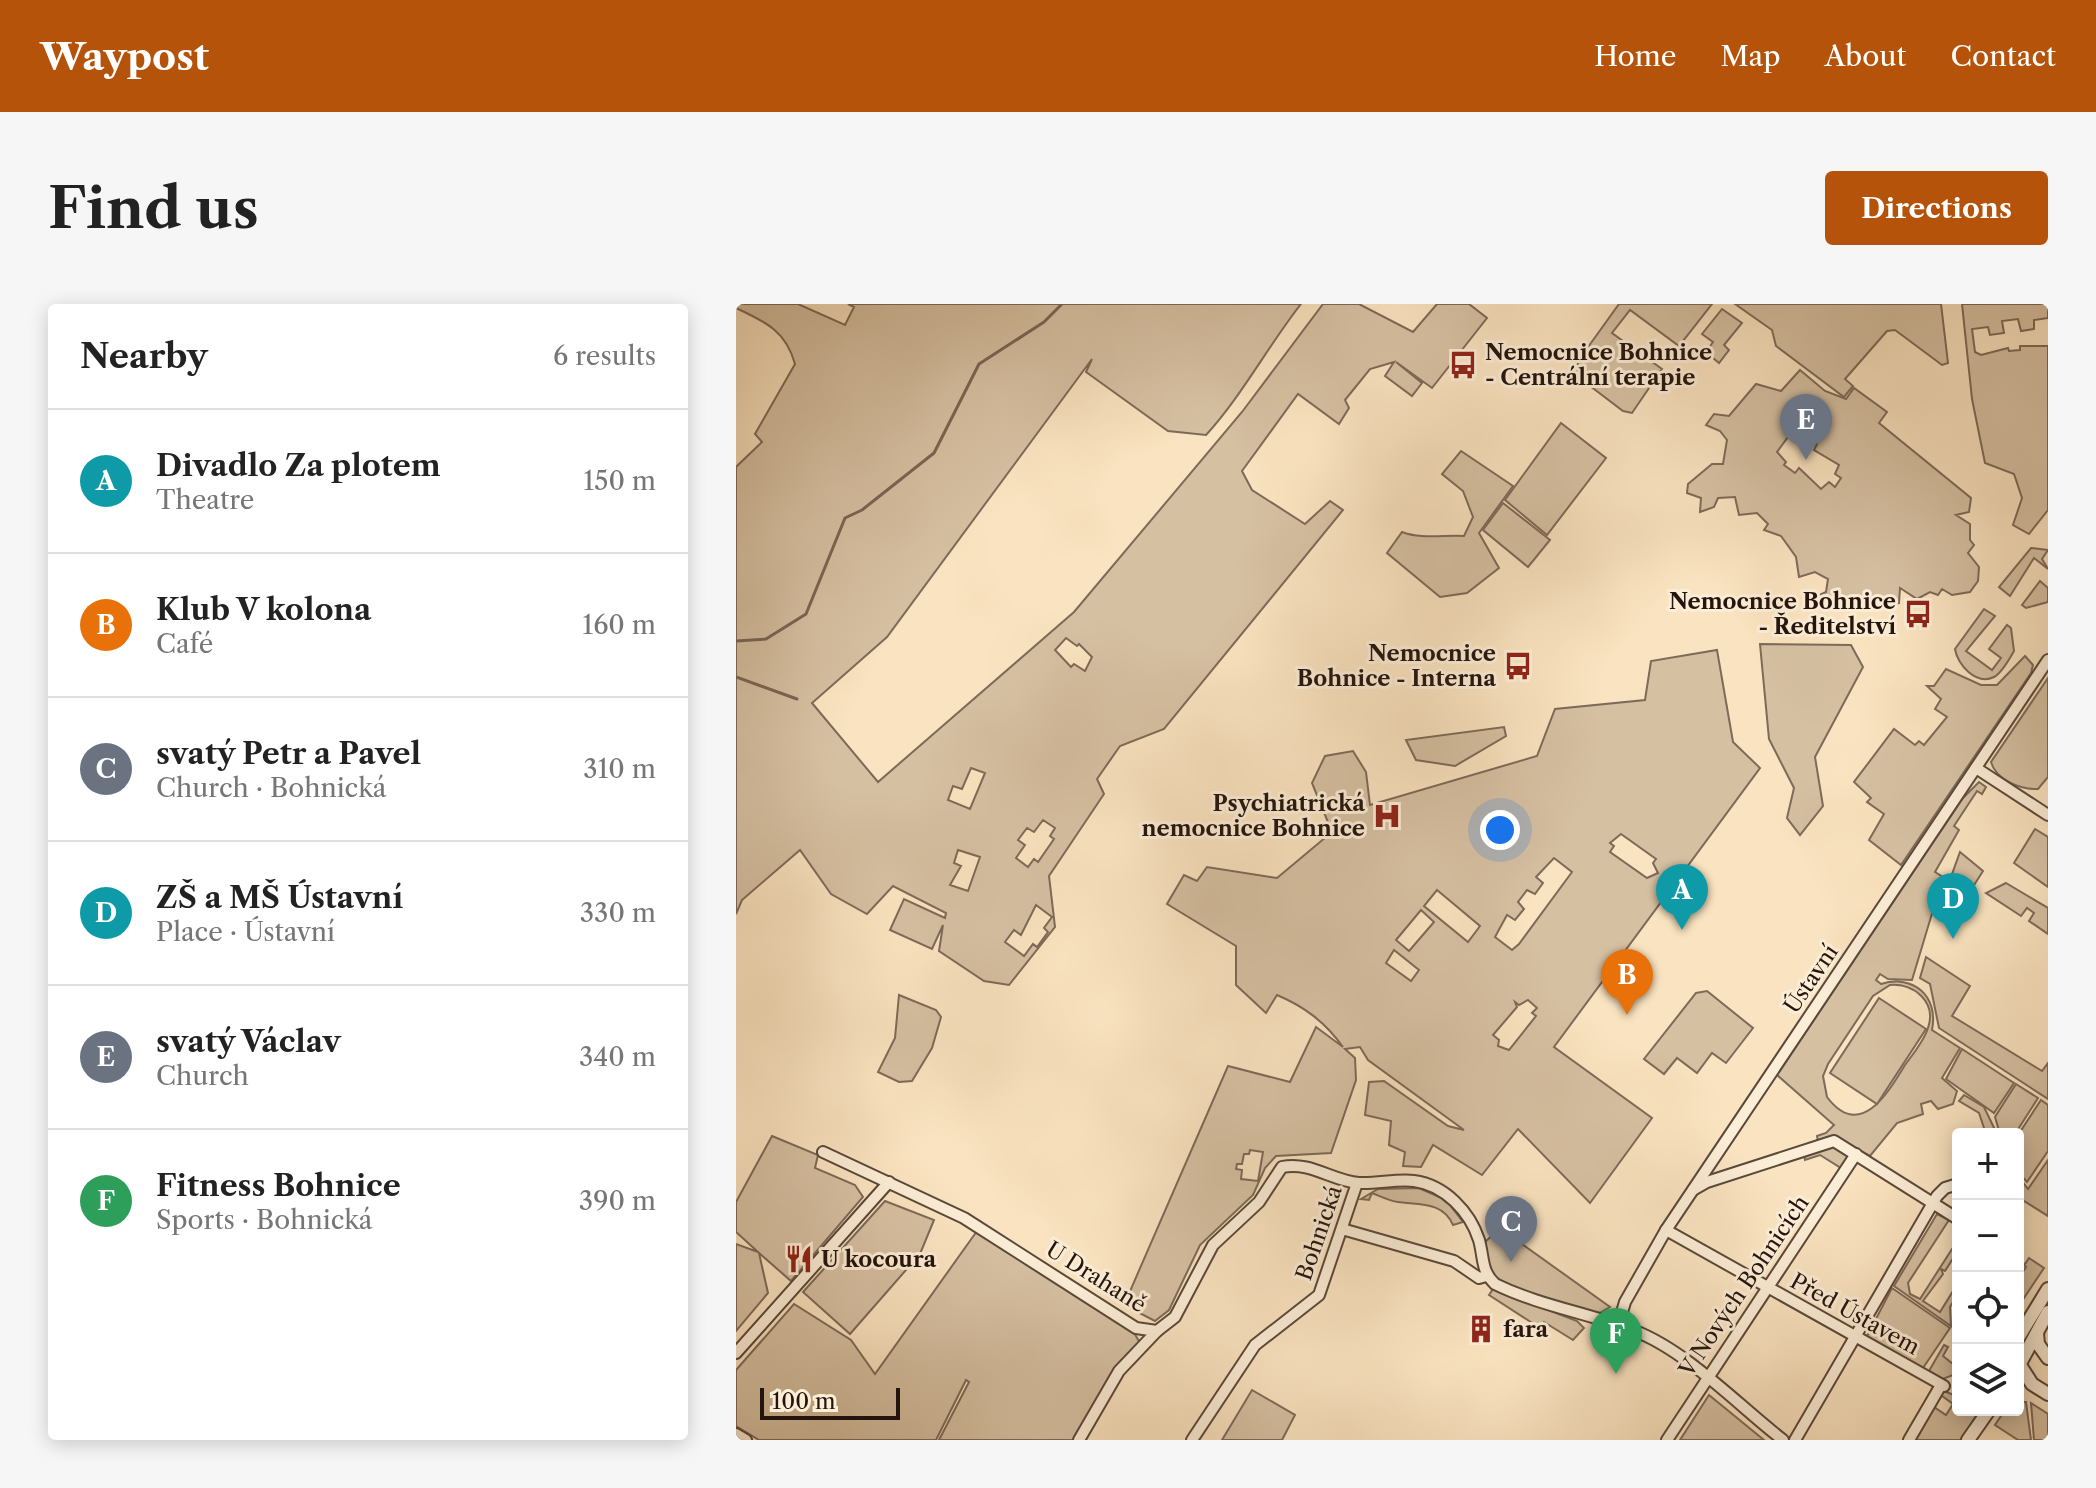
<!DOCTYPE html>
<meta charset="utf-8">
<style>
:root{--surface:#fff;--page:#f6f6f6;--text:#222;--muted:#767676;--line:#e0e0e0;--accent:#b45309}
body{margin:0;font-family:"Libre Caslon Text",serif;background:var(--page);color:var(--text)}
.controls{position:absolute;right:24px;bottom:24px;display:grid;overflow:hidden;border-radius:8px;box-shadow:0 4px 20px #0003}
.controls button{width:72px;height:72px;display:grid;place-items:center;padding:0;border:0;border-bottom:2px solid var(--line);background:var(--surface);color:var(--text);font:40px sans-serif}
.scale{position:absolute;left:24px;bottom:20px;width:140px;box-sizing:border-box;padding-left:8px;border:4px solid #24140e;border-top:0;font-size:22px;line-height:28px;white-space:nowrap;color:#24140e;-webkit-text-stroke:6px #fcedd6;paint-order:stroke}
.you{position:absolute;left:764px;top:526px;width:28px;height:28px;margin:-20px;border:6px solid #fff;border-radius:50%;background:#1a73e8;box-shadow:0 0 0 12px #1a73e833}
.badge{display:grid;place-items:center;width:52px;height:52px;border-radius:50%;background:var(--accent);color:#fff;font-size:26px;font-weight:700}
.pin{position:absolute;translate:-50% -66px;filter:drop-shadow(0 2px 4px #0008)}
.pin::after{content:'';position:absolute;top:42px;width:28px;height:24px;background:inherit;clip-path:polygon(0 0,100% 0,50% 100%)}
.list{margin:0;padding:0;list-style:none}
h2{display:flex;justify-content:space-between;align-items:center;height:104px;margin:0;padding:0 32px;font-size:34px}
h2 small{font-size:26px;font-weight:400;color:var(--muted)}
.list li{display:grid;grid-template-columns:52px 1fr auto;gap:24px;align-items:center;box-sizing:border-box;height:144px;padding:0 32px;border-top:2px solid var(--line)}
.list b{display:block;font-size:30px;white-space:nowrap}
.list p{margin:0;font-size:26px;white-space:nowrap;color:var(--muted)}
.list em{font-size:26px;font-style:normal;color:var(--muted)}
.icon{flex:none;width:44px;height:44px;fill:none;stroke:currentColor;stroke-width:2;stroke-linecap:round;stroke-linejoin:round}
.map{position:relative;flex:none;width:1312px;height:1136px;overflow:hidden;border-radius:8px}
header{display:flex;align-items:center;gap:48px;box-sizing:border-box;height:112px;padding:0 40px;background:var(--accent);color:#fff}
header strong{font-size:38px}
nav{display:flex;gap:44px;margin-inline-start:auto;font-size:28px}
.intro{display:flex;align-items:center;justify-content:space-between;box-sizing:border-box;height:192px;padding:0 48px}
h1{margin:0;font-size:56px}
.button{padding:20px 36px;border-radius:8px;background:var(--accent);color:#fff;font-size:28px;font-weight:700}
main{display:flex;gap:48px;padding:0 48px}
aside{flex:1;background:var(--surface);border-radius:8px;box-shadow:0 4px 20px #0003}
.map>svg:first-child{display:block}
.green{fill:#d6c0a2;stroke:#7d6a58;stroke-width:2;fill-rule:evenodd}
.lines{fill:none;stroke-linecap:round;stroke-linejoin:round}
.stream{stroke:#796654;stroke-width:3}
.minor-casing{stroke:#5a483a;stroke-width:14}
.tertiary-casing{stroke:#5a483a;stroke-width:16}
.minor{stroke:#fcedd6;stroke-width:10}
.tertiary{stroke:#fcedd6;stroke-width:12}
.labels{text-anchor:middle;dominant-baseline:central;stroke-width:6;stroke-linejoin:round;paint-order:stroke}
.poi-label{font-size:22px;font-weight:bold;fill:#24140e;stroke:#fcedd6;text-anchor:start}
.street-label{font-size:22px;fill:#24140e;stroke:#fcedd6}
</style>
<header>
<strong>Waypost</strong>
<nav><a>Home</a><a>Map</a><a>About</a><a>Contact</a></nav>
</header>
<div class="intro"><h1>Find us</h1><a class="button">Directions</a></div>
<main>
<aside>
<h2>Nearby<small>6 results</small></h2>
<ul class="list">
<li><span class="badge" style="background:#0f9aa8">A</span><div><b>Divadlo Za plotem</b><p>Theatre</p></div><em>150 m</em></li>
<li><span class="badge" style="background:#e8710a">B</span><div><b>Klub V kolona</b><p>Café</p></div><em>160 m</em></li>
<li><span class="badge" style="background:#6b7280">C</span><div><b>svatý Petr a Pavel</b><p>Church · Bohnická</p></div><em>310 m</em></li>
<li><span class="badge" style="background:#0f9aa8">D</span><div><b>ZŠ a MŠ Ústavní</b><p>Place · Ústavní</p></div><em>330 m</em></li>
<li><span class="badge" style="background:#6b7280">E</span><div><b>svatý Václav</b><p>Church</p></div><em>340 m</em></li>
<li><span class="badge" style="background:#2e9e5b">F</span><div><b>Fitness Bohnice</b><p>Sports · Bohnická</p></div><em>390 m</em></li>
</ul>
</aside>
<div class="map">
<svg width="1312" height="1136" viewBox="0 0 1312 1136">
<rect width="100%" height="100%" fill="#fae3c0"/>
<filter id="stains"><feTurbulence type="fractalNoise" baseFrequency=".0025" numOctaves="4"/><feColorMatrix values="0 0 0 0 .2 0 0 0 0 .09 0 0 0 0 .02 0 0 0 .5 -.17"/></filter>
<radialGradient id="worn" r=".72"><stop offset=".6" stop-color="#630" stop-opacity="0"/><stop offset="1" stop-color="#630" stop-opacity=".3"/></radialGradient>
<g class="green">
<path d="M0 0H62L109 21 118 3 112 0H565C532 42 505 93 470 131L432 127 350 68 356 55 151 333 76 399 142 478 338 308 506 108 587 0H623L677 28 701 0H733L751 14 696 84 660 58 686 79 676 92 649 72 658 58 634 65 609 96 613 104 603 120 562 90 506 167 516 186 569 220 594 197 607 206 428 425 384 442 361 475 368 490 313 572 319 623 273 681 248 677 203 647 207 621 196 645 154 626 168 595 209 614 210 609 157 582 131 610 95 590 64 546 6 596 0 610V163L26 138 19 130 59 60C50 27 30 18 0 4ZM330 334 341 342 343 340 356 353 349 367 338 360 335 363 319 346ZM235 464 249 469 234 505 212 496 217 482 226 485ZM307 516 319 524 314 532 318 535 302 558 298 555 292 563 280 554 289 541 282 536 291 524 298 528ZM222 546 244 553 232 587 214 581 225 562 218 559ZM300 601 316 613 308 624 312 628 301 643 297 640 288 652 269 638 278 626 285 631Z"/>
<polygon points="883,0 976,0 943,42 894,6 876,29 926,65 896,109 887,107 841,72 842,57"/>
<polygon points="999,0 1205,0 1212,59 1206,61 1159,26 1151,27 1109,75 1117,82 1108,93 1040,42 1036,26"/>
<polygon points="1226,0 1312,0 1312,14 1298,16 1298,25 1285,27 1282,15 1266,17 1268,29 1254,31 1252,23 1236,25 1239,48 1245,51 1272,44 1273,47 1284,46 1284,42 1312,42 1312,206 1293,230 1277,221 1286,194 1278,170 1249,159 1236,95"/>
<polygon points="986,5 1006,19 988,41 993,46 983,59 970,48 977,38 966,30"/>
<path d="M1064 66 1089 87 1110 95 1118 84 1151 108 1143 119 1235 194 1233 208 1220 211 1234 220V236L1238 241 1232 249 1243 263 1242 277 1234 288 1216 291 1206 285 1202 291 1194 288 1181 295 1164 284 1163 299 1135 303 1108 291 1104 299 1076 306 1079 293 1090 288 1092 275 1079 268 1063 273 1060 253 1045 232 1028 226 1032 220 1021 209 1003 211 999 193 982 194 978 203 964 208 965 194 951 189 952 180 976 160H987L991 136 984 127 970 121 978 110 993 112 1020 80 1045 87ZM1055 129 1066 137 1076 131 1081 140 1078 146 1103 161 1099 170 1105 174 1099 183 1093 178 1085 185 1063 164 1059 169 1048 161 1050 158 1041 148Z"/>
<polygon points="825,119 870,154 811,231 769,196"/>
<path d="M725 147 777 182 743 229 763 264 731 289 704 293 651 249 666 228C684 235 707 231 728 232L737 213 727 187 706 170Z"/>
<polygon points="767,199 814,236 792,263 747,226"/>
<polygon points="1295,244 1312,246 1306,255 1312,265 1298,254 1274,292 1263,283"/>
<polygon points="1304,277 1312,284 1312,298 1290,304 1286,301"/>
<path d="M1248 305 1259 312 1230 347 1256 366 1265 354 1253 345 1271 321 1275 324 1278 347C1274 354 1266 369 1258 373 1240 382 1221 360 1219 345Z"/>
<polygon points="1024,340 1115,341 1127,363 1079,453 1087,502 1064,531 1051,514 1058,484 1033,435"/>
<path d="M981 346 997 438 1024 464 818 743 916 814 854 899 782 825 746 871 697 841 685 863 667 862 669 848 653 841 655 817 629 811 633 778 648 777 712 822 728 826 632 756 624 743 609 745 619 754 620 776 595 849 540 852 529 864 517 891 464 941 433 1006 419 1017 388 1001 492 762 554 778 580 723 607 743C589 718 569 703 541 691L530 709 500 681V642L431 600 448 571 461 577 471 563 541 574 596 528 576 479 589 452 617 447 630 468 634 501 801 452 819 405 909 396 915 357ZM885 530 920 555 917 559 922 569 911 574 874 548 878 542 874 539ZM818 554 836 568 783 640 776 646 759 633 771 611 779 616 788 605 782 598 791 586 799 590 807 579 800 573ZM701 586 744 622 732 638 688 602ZM685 606 698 618 673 647 660 636ZM658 646 683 666 675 677 650 659ZM792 696 801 704 796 709 800 712 773 746 762 742 763 736 757 731 781 703 779 698 783 701ZM514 846 527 848 522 877 505 875 506 866 500 865 501 860H506L508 850H513Z"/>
<polygon points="1289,352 1297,361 1295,369 1165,561 1133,536 1148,510 1131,498 1135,494 1118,478 1158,425 1179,441 1183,437 1188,441 1211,413 1199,405 1205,395 1191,382 1198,382 1210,365 1245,381 1261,381"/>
<path d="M1312 374V473L1302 485C1285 486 1260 476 1255 458Z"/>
<polygon points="768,423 770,432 719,462 680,456 670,436"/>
<path d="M1243 478 1250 483 1246 490 1241 487 1218 522 1223 526 1199 568 1207 573 1176 676 1152 675 1144 670 1140 676 1145 680C1177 670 1203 692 1196 726L1224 744 1206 774 1221 787 1217 800 1202 805 1195 797 1185 800 1187 810 1161 819 1134 852 1103 835 1082 838 1081 832 1090 829 1098 821 1041 771 1227 494ZM1154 681C1178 679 1201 698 1192 724 1188 737 1177 750 1169 761 1152 789 1124 837 1091 793L1087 772 1092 760 1137 692Z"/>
<polygon points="1299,525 1312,533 1312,583 1278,559"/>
<polygon points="1224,548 1247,567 1219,611 1206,598"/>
<polygon points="1270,579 1312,604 1312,630 1293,617 1298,609 1291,604 1285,612 1250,589"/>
<polygon points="1190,653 1234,682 1216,712 1306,767 1312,759 1312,795 1203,724 1194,680 1184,674"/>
<polygon points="971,687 1017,724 990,759 976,749 961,769 941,754 928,770 908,755 960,689"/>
<polygon points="163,691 200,706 205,713 196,744 176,777 163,778 142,768 159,734"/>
<polygon points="1143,694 1190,725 1141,800 1094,769"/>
<polygon points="1226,745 1278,779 1258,809 1210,775"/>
<polygon points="1280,780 1302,794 1279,830 1264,830 1259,813"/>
<polygon points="1228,791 1248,803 1261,830 1250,830 1243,809 1223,797"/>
<polygon points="1305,796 1312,801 1312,847 1291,878 1282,868 1282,831"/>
<polygon points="36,832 82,851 79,864 119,881 127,893 55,977 23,949 32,989 0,1027 0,940 22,948 0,928 0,898"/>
<polygon points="1097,841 1113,850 1105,864 1084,851 1069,856 1068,850"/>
<polygon points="1312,856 1312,912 1288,897 1282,904 1282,872 1292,885"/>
<path d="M683 884 710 896 727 918 717 921C707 898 685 901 662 898 653 897 644 892 636 889L633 896 625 895 642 885Z"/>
<polygon points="149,897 198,916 184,950 114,1030 67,988"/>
<polygon points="1201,910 1213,916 1172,979 1174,990 1184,995 1216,945 1221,948 1209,967 1205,965 1207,970 1187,997 1204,1008 1222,979 1222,990 1214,1003 1215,1022 1158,982"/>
<path d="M762 926 779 935 874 1003 862 1010C840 1002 768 986 756 969 750 960 750 949 749 938Z"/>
<polygon points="241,927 397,1027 407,1044 338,1136 203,1136 233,1078 230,1076 200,1136 23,1136 0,1122 0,1066 58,1000 115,1036 139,1070"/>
<polygon points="1293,954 1308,964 1282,1003 1282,975 1290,963 1285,959 1289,960"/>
<polygon points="1156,984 1214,1024 1187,1064 1131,1032"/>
<polygon points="757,985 841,1017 848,1024 837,1036 808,1018 804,1024 753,991"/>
<polygon points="1208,1041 1212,1043 1207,1052 1222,1064 1217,1071 1207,1075 1193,1067"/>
<polygon points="1222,1085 1222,1106 1244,1106 1225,1136 1175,1136 1195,1101 1210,1111 1217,1100 1202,1089 1205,1086 1218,1091"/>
<polygon points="516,1086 559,1111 546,1136 486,1136"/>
<polygon points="973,1091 1028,1136 944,1136"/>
<polygon points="1286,1098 1290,1098 1295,1136 1282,1136 1259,1121 1269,1106 1287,1106"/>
<polygon points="1295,1099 1312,1110 1312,1136 1298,1136"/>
</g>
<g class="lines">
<g class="stream">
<polyline points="0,337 30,335 70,310 109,214 126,206 198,149 243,60 308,18 326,0"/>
<polyline points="0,373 61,395"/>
</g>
<defs>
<g id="minor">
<polyline points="1240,464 1312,511"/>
<path d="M87 848 228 914 400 1024 421 1027 439 1013 477 941 523 898 546 863C575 857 596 877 623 879 641 880 660 875 678 877 709 881 734 908 743 936 748 954 745 967 759 980 804 1002 853 1009 899 1027 951 1047 1003 1102 1047 1136"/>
<polyline points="957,886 971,878 1098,837 1222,915"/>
<polyline points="606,925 718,957 743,974 750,972"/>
<polyline points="930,926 1208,1082"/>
<polyline points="882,1022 889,998 930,926 1312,356"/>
<polyline points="0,1049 153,878"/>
<polyline points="0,1130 10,1136"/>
<polyline points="343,1136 383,1067 421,1027"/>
<polyline points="456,1136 519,1041 583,991 621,879"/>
<polyline points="931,1136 1120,850"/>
<polyline points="1059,1136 1201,892 1209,884 1222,880"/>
<polyline points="1173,1136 1205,1081"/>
</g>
<g id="tertiary">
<polyline points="1301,1029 1302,1040 1312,1054"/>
<polyline points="1282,1034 1312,985"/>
<polyline points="1282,1058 1296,1080 1312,1090"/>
<polyline points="1282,1063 1312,1008"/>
<polyline points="1232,1136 1253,1106"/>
</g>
</defs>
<use href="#minor" class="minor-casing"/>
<use href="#tertiary" class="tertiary-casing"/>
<use href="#minor" class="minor"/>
<use href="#tertiary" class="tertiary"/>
</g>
<defs>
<symbol id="bus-bare" viewBox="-9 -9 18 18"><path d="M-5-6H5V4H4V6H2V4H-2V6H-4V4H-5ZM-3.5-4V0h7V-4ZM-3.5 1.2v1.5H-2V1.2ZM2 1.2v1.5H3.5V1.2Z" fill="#8f2418" stroke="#fcedd6" stroke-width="2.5" paint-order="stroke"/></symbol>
<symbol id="hospital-bare" viewBox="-9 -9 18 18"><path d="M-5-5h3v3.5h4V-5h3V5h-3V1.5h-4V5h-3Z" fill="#8f2418" stroke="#fcedd6" stroke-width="2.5" paint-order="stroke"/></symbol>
<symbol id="restaurant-bare" viewBox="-9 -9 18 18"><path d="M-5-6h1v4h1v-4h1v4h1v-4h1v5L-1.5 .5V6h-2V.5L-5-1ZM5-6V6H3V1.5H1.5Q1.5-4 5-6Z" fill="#8f2418" stroke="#fcedd6" stroke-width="2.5" paint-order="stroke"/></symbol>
<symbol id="building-bare" viewBox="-9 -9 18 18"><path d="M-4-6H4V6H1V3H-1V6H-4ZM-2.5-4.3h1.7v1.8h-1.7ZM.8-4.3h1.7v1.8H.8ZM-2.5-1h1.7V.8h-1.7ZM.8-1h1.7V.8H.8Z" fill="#8f2418" stroke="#fcedd6" stroke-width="2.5" paint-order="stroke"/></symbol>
</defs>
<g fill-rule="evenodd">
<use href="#bus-bare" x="707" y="41" width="40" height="40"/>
<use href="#bus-bare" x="1162" y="290" width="40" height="40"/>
<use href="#bus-bare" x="762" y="342" width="40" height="40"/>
<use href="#hospital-bare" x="631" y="492" width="40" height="40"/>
<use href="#restaurant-bare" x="43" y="935" width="40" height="40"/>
<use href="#building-bare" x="725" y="1005" width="40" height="40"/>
</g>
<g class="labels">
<g class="poi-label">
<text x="749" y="48">Nemocnice Bohnice<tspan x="749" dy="25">- Centrální terapie</tspan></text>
<text x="1160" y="297" text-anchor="end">Nemocnice Bohnice<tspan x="1160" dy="25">- Ředitelství</tspan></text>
<text x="760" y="349" text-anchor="end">Nemocnice<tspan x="760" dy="25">Bohnice - Interna</tspan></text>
<text x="629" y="499" text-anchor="end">Psychiatrická<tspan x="629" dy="25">nemocnice Bohnice</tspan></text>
<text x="85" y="955">U kocoura</text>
<text x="767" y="1025">fara</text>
</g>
<g class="street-label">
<text transform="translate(1075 675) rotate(-56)">Ústavní</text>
<text transform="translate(583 929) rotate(-71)">Bohnická</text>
<text transform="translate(360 973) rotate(32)">U Drahaně</text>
<text transform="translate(1008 982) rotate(-56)">V Nových Bohnicích</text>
<text transform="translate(1119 1010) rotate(29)">Před Ústavem</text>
</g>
</g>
<rect width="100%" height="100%" filter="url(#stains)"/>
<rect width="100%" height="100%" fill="url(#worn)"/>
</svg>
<div class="controls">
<button>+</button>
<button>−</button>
<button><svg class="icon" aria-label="locate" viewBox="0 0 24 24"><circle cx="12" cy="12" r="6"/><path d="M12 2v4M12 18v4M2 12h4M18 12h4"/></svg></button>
<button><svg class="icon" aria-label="layers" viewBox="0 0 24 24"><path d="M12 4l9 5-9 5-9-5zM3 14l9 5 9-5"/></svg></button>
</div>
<div class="scale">100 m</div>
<div class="you"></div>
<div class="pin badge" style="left:946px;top:626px;background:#0f9aa8">A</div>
<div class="pin badge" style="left:891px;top:711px;background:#e8710a">B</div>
<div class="pin badge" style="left:775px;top:958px;background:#6b7280">C</div>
<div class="pin badge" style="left:1217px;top:635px;background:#0f9aa8">D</div>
<div class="pin badge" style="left:1070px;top:156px;background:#6b7280">E</div>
<div class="pin badge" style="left:880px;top:1070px;background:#2e9e5b">F</div>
</div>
</main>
